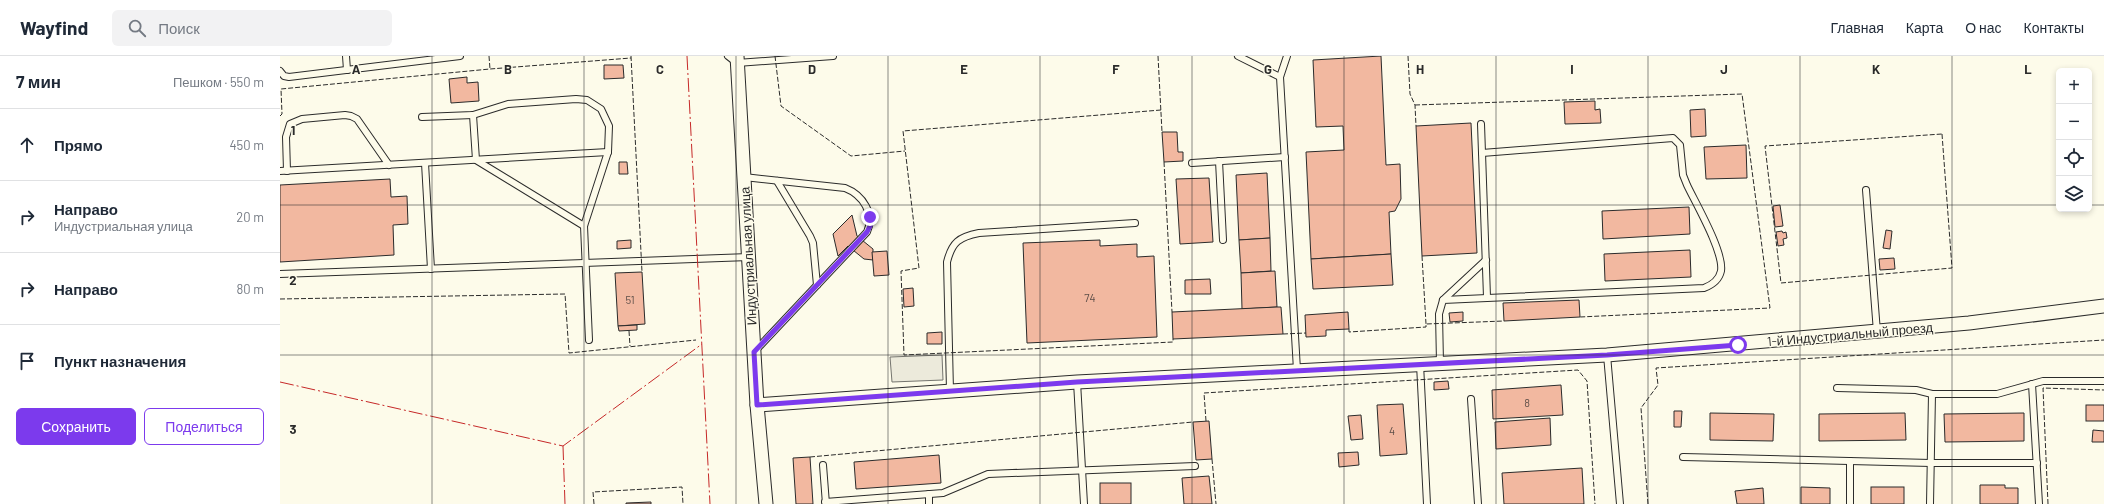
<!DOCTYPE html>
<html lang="ru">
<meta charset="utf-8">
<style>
:root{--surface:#fff;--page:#f2f2f3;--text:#1f2937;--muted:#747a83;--line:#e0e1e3;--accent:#7c3aed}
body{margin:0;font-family:Barlow,sans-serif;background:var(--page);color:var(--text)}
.controls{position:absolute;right:12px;top:12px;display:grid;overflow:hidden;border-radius:6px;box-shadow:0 2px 6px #0003}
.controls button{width:36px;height:36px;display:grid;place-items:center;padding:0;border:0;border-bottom:1px solid var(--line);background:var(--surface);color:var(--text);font:20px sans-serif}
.stop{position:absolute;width:12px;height:12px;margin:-9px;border:3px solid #7c3aed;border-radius:50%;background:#fff}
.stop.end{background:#7c3aed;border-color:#fff;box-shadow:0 1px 4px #0008}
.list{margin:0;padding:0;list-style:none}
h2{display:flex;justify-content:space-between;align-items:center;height:52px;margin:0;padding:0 16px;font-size:17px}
h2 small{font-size:13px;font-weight:400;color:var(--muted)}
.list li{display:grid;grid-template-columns:26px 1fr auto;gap:12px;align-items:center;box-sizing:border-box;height:72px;padding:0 16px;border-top:1px solid var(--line)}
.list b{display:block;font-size:15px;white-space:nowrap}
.list p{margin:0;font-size:13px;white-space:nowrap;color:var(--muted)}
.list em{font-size:13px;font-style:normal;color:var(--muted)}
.actions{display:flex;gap:8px;padding:12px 16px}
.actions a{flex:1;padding:9px 0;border:1px solid var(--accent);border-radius:6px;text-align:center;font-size:14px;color:var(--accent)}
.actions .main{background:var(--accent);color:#fff}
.icon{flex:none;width:22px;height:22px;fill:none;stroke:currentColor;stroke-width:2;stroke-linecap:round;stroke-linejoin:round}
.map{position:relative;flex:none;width:1824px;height:448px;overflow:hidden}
header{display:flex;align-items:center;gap:24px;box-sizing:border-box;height:56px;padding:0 20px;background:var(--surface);border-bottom:1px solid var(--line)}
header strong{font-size:19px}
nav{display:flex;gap:22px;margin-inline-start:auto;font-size:14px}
.search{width:280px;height:36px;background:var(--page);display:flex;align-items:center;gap:10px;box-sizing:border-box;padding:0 14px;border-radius:6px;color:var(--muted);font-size:15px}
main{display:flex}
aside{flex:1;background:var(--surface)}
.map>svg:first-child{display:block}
.parking{fill:#eceadb;stroke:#74746e}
.building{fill:#f2b8a0;stroke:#2b2b2b}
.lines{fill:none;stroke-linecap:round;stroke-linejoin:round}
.lane-casing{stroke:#2b2b2b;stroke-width:8}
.street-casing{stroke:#2b2b2b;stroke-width:15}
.lane{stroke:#fdfbea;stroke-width:6}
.street{stroke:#fdfbea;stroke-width:13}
.fence{stroke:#2b2b2b;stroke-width:1;stroke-dasharray:5 2;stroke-linecap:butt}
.power{stroke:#c62828;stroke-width:1;stroke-dasharray:14 3 2 3;stroke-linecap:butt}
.route{stroke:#7c3aed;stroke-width:5}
.grid{fill:none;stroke:#2b2b2b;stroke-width:1;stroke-opacity:0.55}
.labels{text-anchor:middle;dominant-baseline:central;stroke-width:3;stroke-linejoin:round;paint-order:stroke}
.number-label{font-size:11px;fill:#5d4e48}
.street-label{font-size:13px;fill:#2b2b2b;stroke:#fdfbea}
.grid-label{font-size:13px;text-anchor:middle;font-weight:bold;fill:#2b2b2b;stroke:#fdfbea;stroke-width:3;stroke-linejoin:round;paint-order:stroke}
</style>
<header>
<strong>Wayfind</strong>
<div class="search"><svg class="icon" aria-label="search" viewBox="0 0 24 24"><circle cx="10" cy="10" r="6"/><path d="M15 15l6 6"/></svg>Поиск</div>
<nav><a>Главная</a><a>Карта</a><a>О нас</a><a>Контакты</a></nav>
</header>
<main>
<aside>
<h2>7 мин<small>Пешком · 550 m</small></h2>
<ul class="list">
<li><svg class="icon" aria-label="ahead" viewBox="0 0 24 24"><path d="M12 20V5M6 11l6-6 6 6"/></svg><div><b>Прямо</b></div><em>450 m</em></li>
<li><svg class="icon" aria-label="right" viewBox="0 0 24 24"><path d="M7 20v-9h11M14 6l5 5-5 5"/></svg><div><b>Направо</b><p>Индустриальная улица</p></div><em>20 m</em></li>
<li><svg class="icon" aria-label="right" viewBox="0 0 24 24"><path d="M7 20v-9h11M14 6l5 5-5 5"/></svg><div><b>Направо</b></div><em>80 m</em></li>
<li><svg class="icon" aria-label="arrive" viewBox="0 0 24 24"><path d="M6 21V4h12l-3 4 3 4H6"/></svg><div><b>Пункт назначения</b></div></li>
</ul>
<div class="actions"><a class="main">Сохранить</a><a>Поделиться</a></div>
</aside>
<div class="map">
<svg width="1824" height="448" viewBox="0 0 1824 448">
<rect width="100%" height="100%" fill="#fdfbea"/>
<polygon class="parking" points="662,299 663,324 612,326 610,301"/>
<g class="building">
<polygon points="1101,0 1106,109 1120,108 1121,143 1115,155 1109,156 1111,198 1031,203 1026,96 1064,94 1063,70 1036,71 1033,4"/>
<polygon points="324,9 343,9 344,22 324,23"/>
<polygon points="187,21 187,27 198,26 199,45 171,47 169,23"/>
<polygon points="1315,45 1315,54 1320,53 1321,67 1285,68 1284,46"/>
<polygon points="1425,53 1426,80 1411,81 1410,54"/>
<polygon points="1191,67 1197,197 1142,200 1136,70"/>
<polygon points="882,76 897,76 898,96 903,96 903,105 884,106"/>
<polygon points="1466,89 1467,122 1426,123 1424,91"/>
<polygon points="339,106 347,106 348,118 339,118"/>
<polygon points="987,117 990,182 959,184 956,119"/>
<polygon points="929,122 933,186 900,188 896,123"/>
<polygon points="110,123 111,141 127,140 128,168 113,169 114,199 0,206 0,129"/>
<polygon points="1500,149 1503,170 1495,171 1493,150"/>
<polygon points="1409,151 1410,178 1323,183 1322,155"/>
<polygon points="572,159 577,180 593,193 593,204 584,203 568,190 558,200 553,178"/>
<polygon points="1606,174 1612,175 1610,193 1603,192"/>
<polygon points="1502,175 1503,177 1506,176 1507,182 1503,183 1504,189 1498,190 1496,176"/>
<polygon points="990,182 991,215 961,217 959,184"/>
<polygon points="351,184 351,192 337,193 337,185"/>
<polygon points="820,184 820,190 857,188 857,201 874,200 877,281 747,287 743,187"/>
<polygon points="1410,194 1411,221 1325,225 1324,198"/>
<polygon points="607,195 609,219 594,220 592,196"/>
<polygon points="1111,198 1113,229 1033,233 1031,203"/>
<polygon points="1614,202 1615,213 1600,214 1599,203"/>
<polygon points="995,215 997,251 962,253 961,217"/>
<polygon points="362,216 365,268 338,270 335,217"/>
<polygon points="930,223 931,238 905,238 905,224"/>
<polygon points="633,232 634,250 624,251 623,233"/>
<polygon points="1299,244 1300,261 1224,265 1223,247"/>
<polygon points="997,251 1001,251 1003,278 893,283 892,256"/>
<polygon points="1068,256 1069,273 1046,274 1046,280 1026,281 1025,259"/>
<polygon points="1183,256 1183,265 1170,266 1169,257"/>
<polygon points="357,269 357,274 339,275 338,270"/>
<polygon points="662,276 662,288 647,288 647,277"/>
<polygon points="1168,325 1169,333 1154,334 1154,326"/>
<polygon points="1281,329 1283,359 1213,363 1212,334"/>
<polygon points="1123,348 1127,398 1100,400 1097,349"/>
<rect x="1806" y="349" width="18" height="16"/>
<polygon points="1394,355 1402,355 1401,371 1394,371"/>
<polygon points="1430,357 1494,358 1493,385 1430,384"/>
<polygon points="1625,357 1626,384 1539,385 1539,358"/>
<polygon points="1744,357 1744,385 1665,386 1664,358"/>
<polygon points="1081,359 1083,383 1071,384 1068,360"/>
<polygon points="1270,362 1271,389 1216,393 1215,366"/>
<polygon points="929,365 932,403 916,404 913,366"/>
<polygon points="1813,374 1824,375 1824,386 1812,386"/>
<polygon points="1078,396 1079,409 1059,411 1058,397"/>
<polygon points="659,399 661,427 576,433 574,406"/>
<polygon points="530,401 533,448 516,448 513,402"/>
<polygon points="1302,412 1304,448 1224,448 1222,417"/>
<polygon points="929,420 932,448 904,448 902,422"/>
<rect x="820" y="427" width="31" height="21"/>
<polygon points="1700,429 1725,429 1725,432 1738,432 1738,448 1700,448"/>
<polygon points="1521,431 1550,432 1550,448 1521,448"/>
<rect x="1591" y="431" width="33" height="17"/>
<polygon points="1483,432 1484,448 1457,448 1455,435"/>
<polygon points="371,446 371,448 346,448 346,447"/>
</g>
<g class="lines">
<defs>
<g id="lane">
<polyline points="66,0 67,14"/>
<polyline points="448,0 457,7 553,0"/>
<polyline points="958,0 1000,21"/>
<polyline points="1007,0 1000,21 1017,314"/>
<polyline points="0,15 4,20 9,21 180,0"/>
<polyline points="193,59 196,104 304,170"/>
<polyline points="142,61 193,59 228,48 296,43 307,44 321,53 329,70 328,96 304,170 309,284"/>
<polyline points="1201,68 1207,241"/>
<polyline points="939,105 943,184"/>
<polyline points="145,107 151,213"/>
<polyline points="912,107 1005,101"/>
<polyline points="0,115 328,96"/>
<polyline points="7,115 6,81 10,68 22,63 65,59 71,60 77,63 109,109"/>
<path d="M464 121 565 132C583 139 595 158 587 176L476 294"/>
<polyline points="497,125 530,180 533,187 537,229"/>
<polyline points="1586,134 1597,276"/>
<polyline points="0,218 469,201"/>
<polyline points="1163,244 1206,204"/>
<polyline points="1327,299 1340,448"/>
<path d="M1160 307 1159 258 1163 244 1424 232C1432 229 1439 224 1441 215 1444 196 1416 148 1407 129L1403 119 1400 89 1393 82 1202 97"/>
<polyline points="1140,308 1147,448"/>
<polyline points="797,326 804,448"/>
<polyline points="1752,328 1759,448"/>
<polyline points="1557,332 1636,334 1652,338 1650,448"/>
<path d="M670 335 667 206C672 186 679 181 699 177L855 167"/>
<polyline points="1652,338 1717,338 1763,325 1824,325"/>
<polyline points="1191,343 1198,448"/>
<polyline points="1403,401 1651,407 1757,407"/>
<polyline points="543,409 546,448"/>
<polyline points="649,438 649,448"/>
<polyline points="545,446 663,437 708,418 915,410"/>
<polyline points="1570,448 1570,405"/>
</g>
<g id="street">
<polyline points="457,0 477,349 486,448"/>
<polyline points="477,349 797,326 1327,299 1689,267 1824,250"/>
</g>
</defs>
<use href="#lane" class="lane-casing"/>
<use href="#street" class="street-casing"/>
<use href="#lane" class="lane"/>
<use href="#street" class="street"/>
<g class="fence">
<polyline points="209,0 210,13"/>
<polyline points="351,0 362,216"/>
<polyline points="495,0 501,50 571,100 625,95"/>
<polyline points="878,0 882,76"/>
<polyline points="1128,0 1130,38 1135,49 1136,70"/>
<polyline points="1135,49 1462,38 1490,252 1300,261"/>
<polyline points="881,54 623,75 639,212 621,215 624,299 893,286 893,283"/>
<polyline points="0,60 2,58 1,33 210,13 351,2"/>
<polygon points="1662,78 1672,212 1501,227 1485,90"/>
<polyline points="884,106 892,256"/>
<polyline points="1142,200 1146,268"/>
<polyline points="0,243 285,238 289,297 416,284"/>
<polyline points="1069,273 1069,276 1146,271 1146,268 1224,265"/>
<polyline points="349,275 350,290"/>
<polyline points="1003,278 1026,277"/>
<polyline points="926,365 924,337 1298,314 1307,325 1315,448"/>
<polyline points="530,401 913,366"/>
<polyline points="932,403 936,448"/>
<polyline points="314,448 313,436 402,431 403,448"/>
<polyline points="1368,448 1361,352 1378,329 1376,312 1824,284"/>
<polyline points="1768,448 1763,332 1824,334"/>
</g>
<g class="power">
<polyline points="407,0 430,448"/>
<polyline points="0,326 283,390 422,288"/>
<polyline points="283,390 285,448"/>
</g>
</g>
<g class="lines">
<polyline class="route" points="590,161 591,168 587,176 474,296 477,349 797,326 1327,299 1458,289"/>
</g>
<path class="grid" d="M152 0V448M304 0V448M456 0V448M608 0V448M760 0V448M912 0V448M1064 0V448M1216 0V448M1368 0V448M1520 0V448M1672 0V448M0 149H1779M1809 149H1824M0 299H1824"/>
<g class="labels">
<g class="number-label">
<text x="810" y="241">74</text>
<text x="350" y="243">51</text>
<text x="1247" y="346">8</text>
<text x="1112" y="374">4</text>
</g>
<g class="street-label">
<text transform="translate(468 200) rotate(-93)">Индустриальная улица</text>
<text transform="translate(1570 278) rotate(-5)">1-й Индустриальный проезд</text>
</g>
</g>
<g class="grid-label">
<text x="76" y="18">A</text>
<text x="228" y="18">B</text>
<text x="380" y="18">C</text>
<text x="532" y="18">D</text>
<text x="684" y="18">E</text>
<text x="836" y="18">F</text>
<text x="988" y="18">G</text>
<text x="1140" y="18">H</text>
<text x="1292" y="18">I</text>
<text x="1444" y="18">J</text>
<text x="1596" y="18">K</text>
<text x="1748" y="18">L</text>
<text x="13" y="79">1</text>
<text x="13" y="229">2</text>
<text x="13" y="378">3</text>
</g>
</svg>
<div class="controls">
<button>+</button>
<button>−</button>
<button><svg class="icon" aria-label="locate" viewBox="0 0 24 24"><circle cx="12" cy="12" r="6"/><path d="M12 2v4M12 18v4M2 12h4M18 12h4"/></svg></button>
<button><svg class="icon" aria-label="layers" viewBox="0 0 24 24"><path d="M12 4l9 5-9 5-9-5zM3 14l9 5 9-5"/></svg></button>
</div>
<div class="stop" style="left:1458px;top:289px"></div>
<div class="stop end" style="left:590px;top:161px"></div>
</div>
</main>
